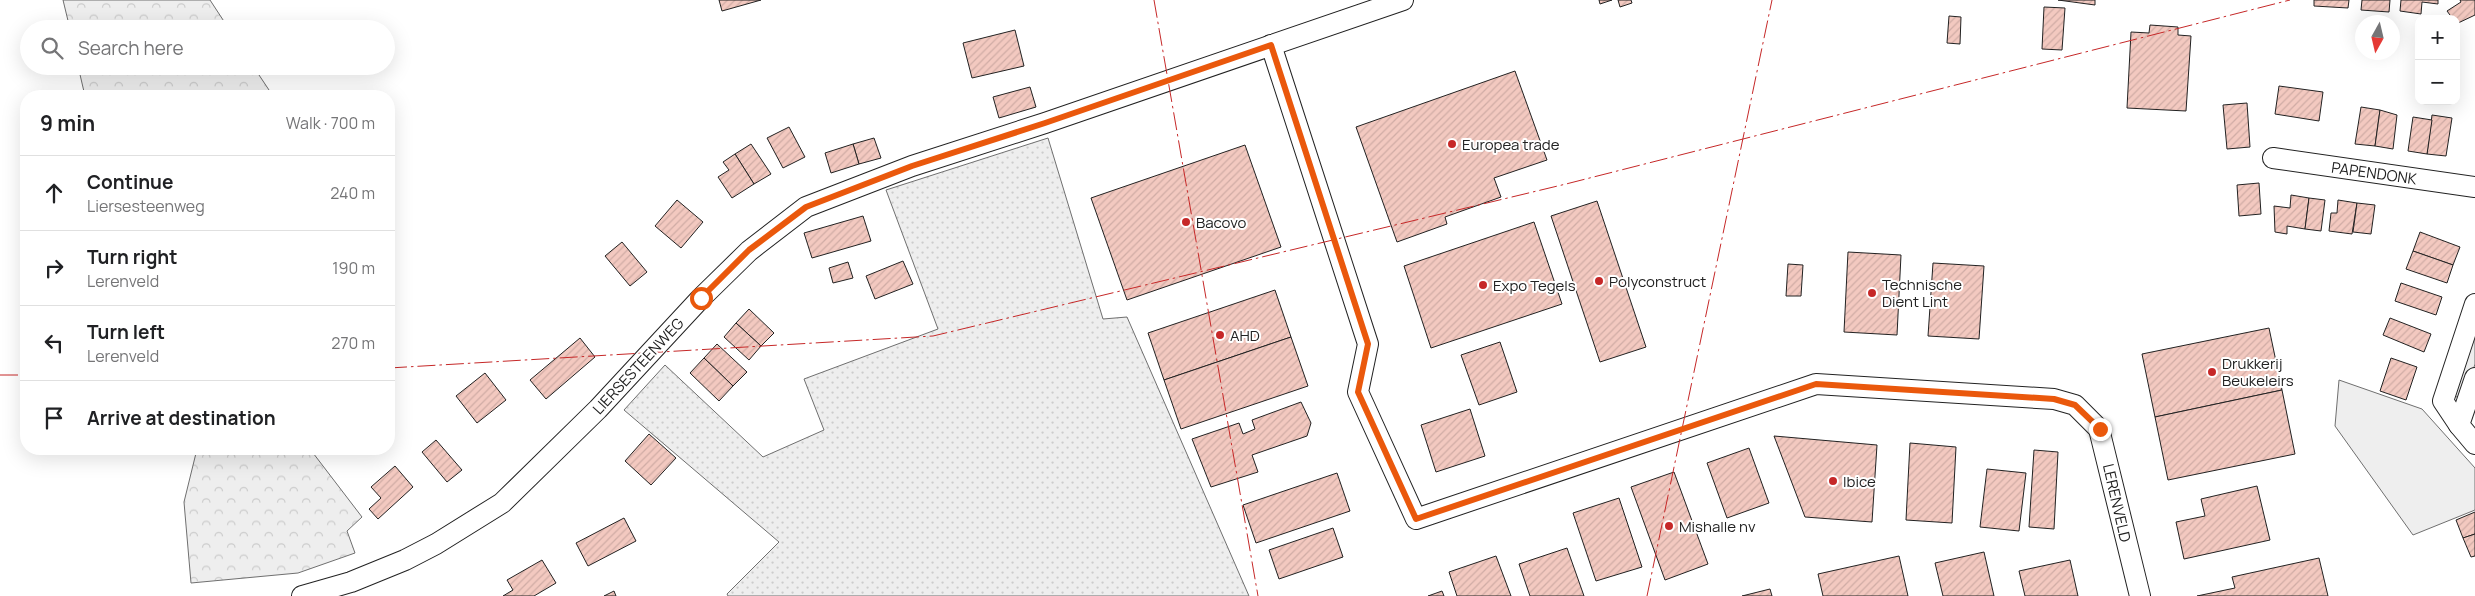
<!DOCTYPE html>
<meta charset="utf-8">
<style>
:root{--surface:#fff;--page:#f6f6f6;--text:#202124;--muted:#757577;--line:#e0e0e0}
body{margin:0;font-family:Manrope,sans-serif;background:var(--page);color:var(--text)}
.controls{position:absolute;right:15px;top:15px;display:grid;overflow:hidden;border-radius:10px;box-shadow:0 5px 20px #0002}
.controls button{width:45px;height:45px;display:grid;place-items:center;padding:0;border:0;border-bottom:1px solid var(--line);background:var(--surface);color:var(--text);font:25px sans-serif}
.compass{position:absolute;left:2355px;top:15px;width:45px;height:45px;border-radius:50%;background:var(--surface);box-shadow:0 5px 20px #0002;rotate:188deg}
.stop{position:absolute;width:15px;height:15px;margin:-11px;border:4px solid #ea580c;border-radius:50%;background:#fff}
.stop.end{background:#ea580c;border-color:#fff;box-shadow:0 1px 5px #0008}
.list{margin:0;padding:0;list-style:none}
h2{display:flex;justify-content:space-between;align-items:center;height:65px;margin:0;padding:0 20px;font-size:21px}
h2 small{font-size:16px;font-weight:400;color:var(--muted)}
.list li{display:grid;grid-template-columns:32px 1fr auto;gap:15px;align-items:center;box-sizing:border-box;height:75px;padding:0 20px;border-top:1px solid var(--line)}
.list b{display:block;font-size:19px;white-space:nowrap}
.list p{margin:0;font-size:16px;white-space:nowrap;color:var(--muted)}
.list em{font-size:16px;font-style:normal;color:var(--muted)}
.icon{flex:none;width:28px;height:28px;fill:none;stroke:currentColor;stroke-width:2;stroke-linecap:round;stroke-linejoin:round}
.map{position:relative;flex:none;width:2475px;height:596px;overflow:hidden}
.search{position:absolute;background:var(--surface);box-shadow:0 5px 20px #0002;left:20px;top:20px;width:375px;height:55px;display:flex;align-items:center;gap:12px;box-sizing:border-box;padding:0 18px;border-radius:28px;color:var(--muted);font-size:19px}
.panel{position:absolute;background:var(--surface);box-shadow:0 5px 20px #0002;left:20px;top:90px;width:375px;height:365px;border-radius:20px}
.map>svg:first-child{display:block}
.grass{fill:url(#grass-dots);stroke:#6f6f6f}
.forest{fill:url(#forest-crowns);stroke:#6f6f6f}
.green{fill:#eee;stroke:#6f6f6f}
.parking{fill:#ededed;stroke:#6f6f6f}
.building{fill:url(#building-hatch);stroke:#222}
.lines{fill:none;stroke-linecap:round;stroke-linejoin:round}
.minor-casing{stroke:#222;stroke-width:22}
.minor{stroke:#fff;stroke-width:20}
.power{stroke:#c62828;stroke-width:1;stroke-dasharray:18 4 2.5 4;stroke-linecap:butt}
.route{stroke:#ea580c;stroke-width:6}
.poi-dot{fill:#c62828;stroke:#fff;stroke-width:2}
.labels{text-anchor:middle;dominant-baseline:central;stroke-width:4;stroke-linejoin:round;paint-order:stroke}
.poi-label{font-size:15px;fill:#222;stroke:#fff;text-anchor:start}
.street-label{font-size:15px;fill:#222;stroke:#fff}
</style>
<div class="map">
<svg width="2475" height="596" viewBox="0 0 2475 596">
<defs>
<pattern id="grass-dots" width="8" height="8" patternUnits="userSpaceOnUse" patternTransform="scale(1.25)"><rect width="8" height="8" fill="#eee"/><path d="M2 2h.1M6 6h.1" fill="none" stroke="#ccc" stroke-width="1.8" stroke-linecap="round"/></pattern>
<pattern id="forest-crowns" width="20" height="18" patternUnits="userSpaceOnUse" patternTransform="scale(1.25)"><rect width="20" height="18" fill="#eee"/><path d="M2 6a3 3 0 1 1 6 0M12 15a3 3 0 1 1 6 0" fill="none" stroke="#ccc"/></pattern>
<pattern id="building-hatch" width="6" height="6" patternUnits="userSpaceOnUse" patternTransform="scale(1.25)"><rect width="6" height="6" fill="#f3c9c0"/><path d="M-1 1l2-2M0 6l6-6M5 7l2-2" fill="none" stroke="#d0aca5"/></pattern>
</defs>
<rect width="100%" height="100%" fill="#fff"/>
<polygon class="grass" points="1048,138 1103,319 1127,317 1249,596 728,596 727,594 779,542 624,410 665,365 763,457 824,430 804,379 938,329 886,190"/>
<g class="forest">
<polygon points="63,0 210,0 229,29 70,29"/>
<polygon points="78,66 253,66 273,96 85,96"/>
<polygon points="197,449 310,449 362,517 347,531 355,553 298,573 191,583 184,502"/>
</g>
<polygon class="green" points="2339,380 2422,409 2475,468 2475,510 2413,535 2335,426"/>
<polygon class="parking" points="2475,323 2475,364 2464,399 2450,395"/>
<g class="building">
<polygon points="719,0 761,0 722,11"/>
<polygon points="1599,0 1612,0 1600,4"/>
<polygon points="1618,0 1631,0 1632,3 1620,7"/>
<polygon points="2058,0 2095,0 2095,5"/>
<polygon points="2314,0 2349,0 2348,8 2314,6"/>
<polygon points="2362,0 2390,0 2389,12 2361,10"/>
<polygon points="2401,0 2438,0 2438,4 2422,2 2421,14 2400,11"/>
<polygon points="2460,0 2475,0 2475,15 2456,24 2456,19 2453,19 2447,11 2461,2"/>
<polygon points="2044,7 2065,8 2062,50 2042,49"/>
<polygon points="1949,16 1961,17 1960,44 1947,43"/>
<polygon points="2150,25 2178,27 2178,35 2191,36 2186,111 2127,108 2131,32 2149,33"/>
<polygon points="1015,30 1024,66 972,78 963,43"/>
<polygon points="1515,71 1547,160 1494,178 1501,197 1445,217 1447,224 1397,242 1356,127"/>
<polygon points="2279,86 2323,92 2319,121 2275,114"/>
<polygon points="1030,87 1036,107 999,118 993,97"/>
<polygon points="2247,103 2250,147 2227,149 2223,105"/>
<polygon points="2361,107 2380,110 2375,146 2355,144"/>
<polygon points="2380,110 2397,115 2393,149 2375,146"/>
<polygon points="2432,115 2452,118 2446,156 2427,154"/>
<polygon points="2413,117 2432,120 2427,154 2408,151"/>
<polygon points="789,127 805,157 783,168 767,138"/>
<polygon points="874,138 881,158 859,164 853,144"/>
<polygon points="751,144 771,174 754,184 735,154"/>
<polygon points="853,144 859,164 831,173 825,153"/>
<polygon points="1245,145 1281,247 1127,300 1091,198"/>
<polygon points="735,154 754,184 732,198 718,177 729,170 723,162"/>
<polygon points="2259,183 2261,214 2239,216 2237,185"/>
<polygon points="2291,195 2309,198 2305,229 2287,226 2287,234 2275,232 2274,206 2290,208"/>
<polygon points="2309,198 2325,200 2321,231 2305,229"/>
<polygon points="677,200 703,222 681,248 655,226"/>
<polygon points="2338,200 2357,203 2352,234 2329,231 2331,213 2337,213"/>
<polygon points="1597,201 1646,347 1600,362 1551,216"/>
<polygon points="2357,203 2375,205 2371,234 2353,232"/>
<polygon points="863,216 871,241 812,258 804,233"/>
<polygon points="1534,222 1562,304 1431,348 1404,266"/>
<polygon points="2420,232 2460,247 2453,265 2413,251"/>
<polygon points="622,242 647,272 630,286 605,256"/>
<polygon points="2413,251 2453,265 2447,283 2406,269"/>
<polygon points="1848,252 1901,255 1897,335 1844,332"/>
<polygon points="903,261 913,284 875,299 866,276"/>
<polygon points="848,262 853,278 833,283 829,268"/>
<polygon points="1933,263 1984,266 1979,339 1928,336"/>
<polygon points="1788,264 1803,265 1801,296 1786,296"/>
<polygon points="2401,283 2442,297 2436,315 2395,301"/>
<polygon points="1275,290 1291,337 1164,380 1148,333"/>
<polygon points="749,309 774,333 761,346 736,323"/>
<polygon points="2390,318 2431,334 2424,352 2383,335"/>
<polygon points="736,323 761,346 749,360 724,337"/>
<polygon points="2269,328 2282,390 2155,417 2142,354"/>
<polygon points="1291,337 1308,386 1181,429 1164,380"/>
<polygon points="580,338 595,357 546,399 530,380"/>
<polygon points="1500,342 1517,392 1479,405 1461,355"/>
<polygon points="717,344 747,372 733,386 704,358"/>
<polygon points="704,358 733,386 719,401 690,373"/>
<polygon points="2391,358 2417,367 2406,400 2380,391"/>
<polygon points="485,373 506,400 477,423 456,396"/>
<polygon points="2282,390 2295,454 2168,480 2155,417"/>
<polygon points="1301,402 1311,423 1307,436 1252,455 1258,472 1211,487 1192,439 1239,423 1243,434 1255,429 1252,420"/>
<polygon points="1470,409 1485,456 1436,472 1421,425"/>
<polygon points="649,434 676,458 651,485 625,461"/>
<polygon points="1774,436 1877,445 1872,522 1805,517"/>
<polygon points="436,440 462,470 447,482 422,452"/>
<polygon points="1910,443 1956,447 1952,523 1906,520"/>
<polygon points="1749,448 1769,503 1727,518 1707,463"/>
<polygon points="2034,450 2058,452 2054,529 2029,527"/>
<polygon points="395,466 413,487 378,519 369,509 381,498 371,487"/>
<polygon points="1987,469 2026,473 2019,531 1980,527"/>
<polygon points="1674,472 1708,564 1665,580 1631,487"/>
<polygon points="1337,473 1350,511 1256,543 1243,505"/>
<polygon points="2257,486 2270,540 2184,559 2176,522 2205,516 2201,499"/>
<polygon points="1619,498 1642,567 1596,581 1573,513"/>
<polygon points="2475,512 2475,534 2463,538 2456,520"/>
<polygon points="624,518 636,541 588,566 576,543"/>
<polygon points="1333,528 1343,557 1279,579 1269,550"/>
<polygon points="2475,534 2475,556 2471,557 2463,538"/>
<polygon points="1567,548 1584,596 1530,596 1519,564"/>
<polygon points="1984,552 1994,596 1943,596 1935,563"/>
<polygon points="1496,556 1511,596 1457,596 1449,572"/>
<polygon points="1899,556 1908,596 1823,596 1818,574"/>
<polygon points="2319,558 2328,596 2197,596 2235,588 2232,577"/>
<polygon points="542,560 556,583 534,596 503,596 513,590 507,580"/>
<polygon points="2070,560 2078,596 2025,596 2019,571"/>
<polygon points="1770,589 1772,596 1742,596"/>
<polygon points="614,591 616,596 604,596"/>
<polygon points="1442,591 1444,596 1428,596"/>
</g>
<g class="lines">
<defs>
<g id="minor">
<polyline points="1271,45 1368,344 1358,392 1416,519 1816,384 2054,399 2075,405 2099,429 2140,596"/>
<polyline points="2273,158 2475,187"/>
<polyline points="2475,378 2459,425 2475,444"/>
<polyline points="2459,425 2443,401 2475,304"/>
<polyline points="302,596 351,582 405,560 436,544 502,503 598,409 701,298 749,251 806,207 912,166 1045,123 1403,0"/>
</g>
</defs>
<use href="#minor" class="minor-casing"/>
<use href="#minor" class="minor"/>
<g class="power">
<polyline points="1154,0 1258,596"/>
<polyline points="389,368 933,336 1566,184 2290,0"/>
<polyline points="0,375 26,375"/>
<polyline points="1647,596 1772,0"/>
</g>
</g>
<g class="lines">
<polyline class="route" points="701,298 749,250 806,207 912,166 1045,123 1271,45 1368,344 1358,392 1416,519 1816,384 2054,399 2075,405 2100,429"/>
</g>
<g class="poi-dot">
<circle cx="1452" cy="144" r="5"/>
<circle cx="1186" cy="222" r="5"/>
<circle cx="1599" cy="281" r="5"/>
<circle cx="1483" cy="285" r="5"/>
<circle cx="1872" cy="293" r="5"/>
<circle cx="1220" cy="335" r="5"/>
<circle cx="2212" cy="372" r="5"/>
<circle cx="1833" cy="481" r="5"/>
<circle cx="1669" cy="526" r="5"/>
</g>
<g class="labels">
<g class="poi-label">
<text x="1462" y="144">Europea trade</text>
<text x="1196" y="222">Bacovo</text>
<text x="1609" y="281">Polyconstruct</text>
<text x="1882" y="284">Technische<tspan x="1882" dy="17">Dient Lint</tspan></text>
<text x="1493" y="285">Expo Tegels</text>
<text x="1230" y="335">AHD</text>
<text x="2222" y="363">Drukkerij<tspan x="2222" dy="17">Beukeleirs</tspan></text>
<text x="1843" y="481">Ibice</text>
<text x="1679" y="526">Mishalle nv</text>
</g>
<g class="street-label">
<text transform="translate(2374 173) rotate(8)">PAPENDONK</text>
<text transform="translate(638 366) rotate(-47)">LIERSESTEENWEG</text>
<text transform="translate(2117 503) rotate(77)">LERENVELD</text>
</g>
</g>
</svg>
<div class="controls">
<button>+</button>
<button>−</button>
</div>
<svg class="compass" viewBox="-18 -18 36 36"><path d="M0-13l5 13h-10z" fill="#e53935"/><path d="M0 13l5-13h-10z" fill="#757577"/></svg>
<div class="stop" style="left:701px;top:298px"></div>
<div class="stop end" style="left:2100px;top:429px"></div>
<div class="search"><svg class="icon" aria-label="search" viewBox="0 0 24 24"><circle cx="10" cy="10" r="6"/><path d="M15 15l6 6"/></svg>Search here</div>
<section class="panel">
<h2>9 min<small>Walk · 700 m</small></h2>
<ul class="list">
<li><svg class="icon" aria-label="ahead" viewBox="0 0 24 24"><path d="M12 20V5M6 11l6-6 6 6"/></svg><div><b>Continue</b><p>Liersesteenweg</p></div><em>240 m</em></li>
<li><svg class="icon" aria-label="right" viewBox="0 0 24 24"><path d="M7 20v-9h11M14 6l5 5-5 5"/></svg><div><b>Turn right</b><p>Lerenveld</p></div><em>190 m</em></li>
<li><svg class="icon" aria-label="left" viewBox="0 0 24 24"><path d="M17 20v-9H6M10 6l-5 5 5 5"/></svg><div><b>Turn left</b><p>Lerenveld</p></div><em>270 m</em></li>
<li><svg class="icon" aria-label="arrive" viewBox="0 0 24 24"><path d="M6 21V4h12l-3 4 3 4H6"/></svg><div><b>Arrive at destination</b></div></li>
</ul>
</section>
</div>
